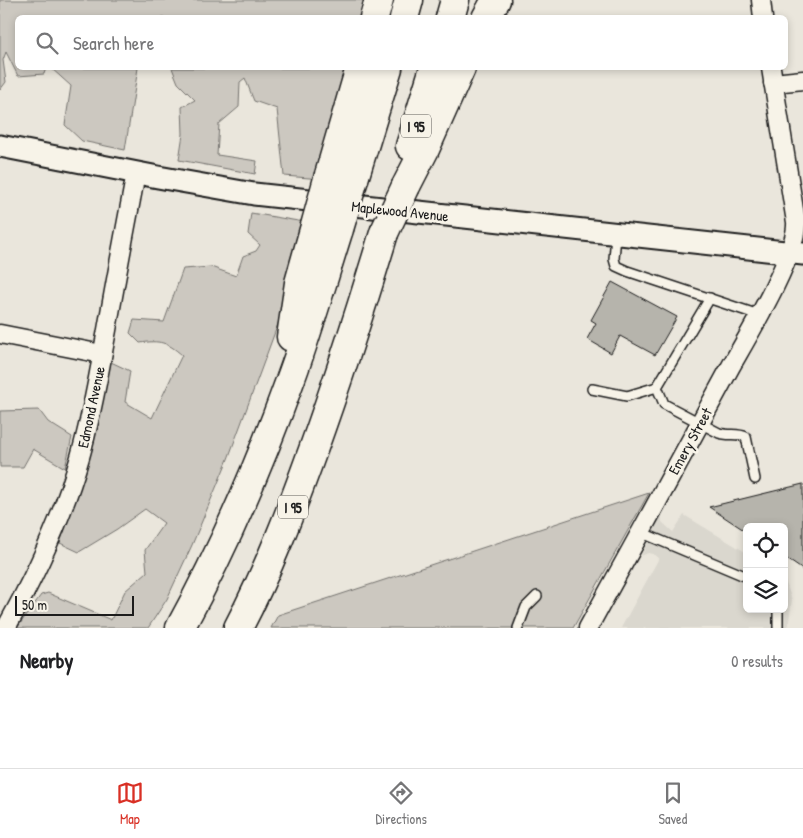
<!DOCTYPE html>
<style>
:root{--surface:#fff;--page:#f6f6f6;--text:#202124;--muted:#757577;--line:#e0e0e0;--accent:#d93025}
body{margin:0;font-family:"Patrick Hand",sans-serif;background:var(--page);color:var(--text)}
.controls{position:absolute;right:15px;bottom:15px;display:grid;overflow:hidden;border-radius:8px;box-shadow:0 2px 8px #0003}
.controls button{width:45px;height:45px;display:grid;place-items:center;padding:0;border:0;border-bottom:1px solid var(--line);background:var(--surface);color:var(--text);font:25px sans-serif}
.scale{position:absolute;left:15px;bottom:12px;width:119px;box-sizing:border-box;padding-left:5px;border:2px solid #1c1c1c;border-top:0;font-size:14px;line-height:18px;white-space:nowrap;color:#1c1c1c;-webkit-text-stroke:4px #f7f3e8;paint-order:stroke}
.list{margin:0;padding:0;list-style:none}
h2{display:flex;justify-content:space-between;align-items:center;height:65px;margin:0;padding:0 20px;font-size:21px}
h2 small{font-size:16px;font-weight:400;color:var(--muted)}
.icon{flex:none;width:28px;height:28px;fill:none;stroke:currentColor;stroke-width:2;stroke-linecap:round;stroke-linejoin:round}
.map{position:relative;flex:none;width:803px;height:628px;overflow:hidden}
.search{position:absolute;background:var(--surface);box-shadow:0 2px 8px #0003;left:15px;right:15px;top:15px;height:55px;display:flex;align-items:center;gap:12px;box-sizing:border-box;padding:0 18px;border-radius:8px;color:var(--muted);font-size:19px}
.sheet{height:140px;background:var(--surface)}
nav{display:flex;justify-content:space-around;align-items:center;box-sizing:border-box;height:70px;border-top:1px solid var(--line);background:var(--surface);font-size:14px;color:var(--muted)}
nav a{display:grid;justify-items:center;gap:2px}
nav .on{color:var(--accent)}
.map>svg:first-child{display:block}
.built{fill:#dad7ce}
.green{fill:#ccc8c0;stroke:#74726e}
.building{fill:#b6b4ac;stroke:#1c1c1c}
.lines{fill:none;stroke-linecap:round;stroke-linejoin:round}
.service-casing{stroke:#1c1c1c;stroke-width:12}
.minor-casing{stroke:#1c1c1c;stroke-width:21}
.tertiary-casing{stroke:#1c1c1c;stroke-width:25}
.motorway-casing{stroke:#1c1c1c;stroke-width:31}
.service{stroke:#f7f3e8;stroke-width:9}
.minor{stroke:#f7f3e8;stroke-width:18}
.tertiary{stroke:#f7f3e8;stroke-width:21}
.motorway{stroke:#f7f3e8;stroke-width:28}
.motorway-bridge-casing{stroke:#1c1c1c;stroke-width:31;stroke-linecap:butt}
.motorway-bridge{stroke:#f7f3e8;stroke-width:28}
.labels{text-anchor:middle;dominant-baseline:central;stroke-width:5;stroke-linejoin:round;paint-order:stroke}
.shield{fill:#f7f3e8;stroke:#5e5c59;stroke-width:1}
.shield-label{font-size:14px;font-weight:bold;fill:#1c1c1c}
.street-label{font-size:15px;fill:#1c1c1c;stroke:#f7f3e8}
</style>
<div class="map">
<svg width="803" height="628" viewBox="0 0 803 628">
<rect width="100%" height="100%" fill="#eae6dc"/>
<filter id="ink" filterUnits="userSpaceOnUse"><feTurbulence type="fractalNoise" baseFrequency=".02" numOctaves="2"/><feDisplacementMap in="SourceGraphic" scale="10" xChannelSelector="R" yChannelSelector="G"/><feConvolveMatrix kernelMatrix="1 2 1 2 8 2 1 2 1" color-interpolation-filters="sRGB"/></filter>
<g filter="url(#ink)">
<polygon class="built" points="662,511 662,522 673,532 684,515 747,553 747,609 784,609 784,577 792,600 788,628 621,628 659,558 653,554 648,553 641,556"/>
<g class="green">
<polygon points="0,0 371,0 366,18 18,18 18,68 46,68 44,74 18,76 6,52 3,60 6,82 0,90"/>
<polygon points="51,68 138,68 125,150 82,141 65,125 71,86"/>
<polygon points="172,68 353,68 322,179 284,176 277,109 254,101 245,78 240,82 239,107 219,124 217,155 257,161 255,174 179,160 183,134 182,107 195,100 178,83"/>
<path d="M251 213 310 223 289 294 228 459 192 545 167 599 148 628H17L41 595 48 593 111 620 125 591 147 572 145 550 164 523 145 509 117 529 79 552 60 543 88 459 111 362 130 371 125 402 152 418 182 355C167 342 160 340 140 343L130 333 134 320 164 322 183 269 211 267 236 276 243 256 256 251 260 245 248 234Z"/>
<polygon points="39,410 48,422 72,437 65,468 33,449 23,467 0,467 0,411"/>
<polygon points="649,493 573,628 271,628 278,615"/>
</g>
<g class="building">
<polygon points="612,282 677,317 655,355 620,336 611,353 587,339 596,323 591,320"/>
<polygon points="803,484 803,570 784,557 784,527 747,527 747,532 709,507"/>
</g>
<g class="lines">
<defs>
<g id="service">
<polyline points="616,235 614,259 616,266 627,271 759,315"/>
<path d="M710 298 657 387 664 404 719 433C728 436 738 433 746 437L755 479"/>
<polyline points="592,389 627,396 657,387"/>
<polyline points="640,532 747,577"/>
<polyline points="778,609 778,628"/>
<polyline points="518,628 526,607 537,596"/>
</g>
<g id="minor">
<polyline points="761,0 763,18"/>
<polyline points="773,83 803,80"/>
<polyline points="0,334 102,354"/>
<path d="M6 628C36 574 63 516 80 457 92 415 99 373 107 330 116 278 126 226 136 173"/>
<path d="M588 628C636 541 684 453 731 366 748 336 798 253 796 222L771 68"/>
</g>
<polyline id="tertiary" points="0,146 158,177 254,194 803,254"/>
<g id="motorway">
<polyline points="374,18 379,0"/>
<polyline points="404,18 409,0"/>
<polyline points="450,18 455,0"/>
<polyline points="486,18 496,0"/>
<polyline points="410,146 434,68"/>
<polyline points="329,175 360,68"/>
<polyline points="354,179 388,68"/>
<polyline points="406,186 425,149 461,68"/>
<polyline points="291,337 299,283 315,226"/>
<path d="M180 628C224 548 260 464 291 378 309 329 323 279 339 229"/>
<path d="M238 628C268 571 291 511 313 450 339 378 362 306 384 233"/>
</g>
</defs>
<use href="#service" class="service-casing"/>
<use href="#minor" class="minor-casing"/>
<use href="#tertiary" class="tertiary-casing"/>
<use href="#motorway" class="motorway-casing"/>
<use href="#service" class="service"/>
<use href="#minor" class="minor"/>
<use href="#tertiary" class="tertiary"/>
<use href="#motorway" class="motorway"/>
<defs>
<g id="motorway-bridge">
<polyline points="315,226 329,175"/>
<polyline points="339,229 354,179"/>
<polyline points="384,233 406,186"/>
</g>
</defs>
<use href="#motorway-bridge" class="motorway-bridge-casing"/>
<use href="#motorway-bridge" class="motorway-bridge"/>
</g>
</g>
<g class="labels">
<g class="shield">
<rect x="401" y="114.5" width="30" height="23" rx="4"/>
<rect x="278" y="495.5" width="30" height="23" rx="4"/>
</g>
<g class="shield-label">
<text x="416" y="126">I 95</text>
<text x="293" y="507">I 95</text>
</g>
<g class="street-label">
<text transform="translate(400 211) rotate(6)">Maplewood Avenue</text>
<text transform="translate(91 407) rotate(-78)">Edmond Avenue</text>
<text transform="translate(690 441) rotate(-61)">Emery Street</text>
</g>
</g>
</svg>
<div class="controls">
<button><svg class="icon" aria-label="locate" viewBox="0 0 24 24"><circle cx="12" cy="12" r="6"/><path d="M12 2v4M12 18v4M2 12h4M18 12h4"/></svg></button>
<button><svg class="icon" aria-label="layers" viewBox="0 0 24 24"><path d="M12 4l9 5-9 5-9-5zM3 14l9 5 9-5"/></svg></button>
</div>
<div class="scale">50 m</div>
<div class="search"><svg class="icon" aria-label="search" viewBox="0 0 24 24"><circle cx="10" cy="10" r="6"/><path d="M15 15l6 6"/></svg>Search here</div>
</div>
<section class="sheet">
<h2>Nearby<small>0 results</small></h2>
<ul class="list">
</ul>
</section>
<nav>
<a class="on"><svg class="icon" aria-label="map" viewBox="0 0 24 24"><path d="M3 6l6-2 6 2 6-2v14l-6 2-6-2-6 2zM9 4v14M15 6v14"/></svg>Map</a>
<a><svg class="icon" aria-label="directions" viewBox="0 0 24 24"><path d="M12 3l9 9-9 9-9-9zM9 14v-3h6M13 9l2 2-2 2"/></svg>Directions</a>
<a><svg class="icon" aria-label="saved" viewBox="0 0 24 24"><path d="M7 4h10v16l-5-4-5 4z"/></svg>Saved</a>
</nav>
